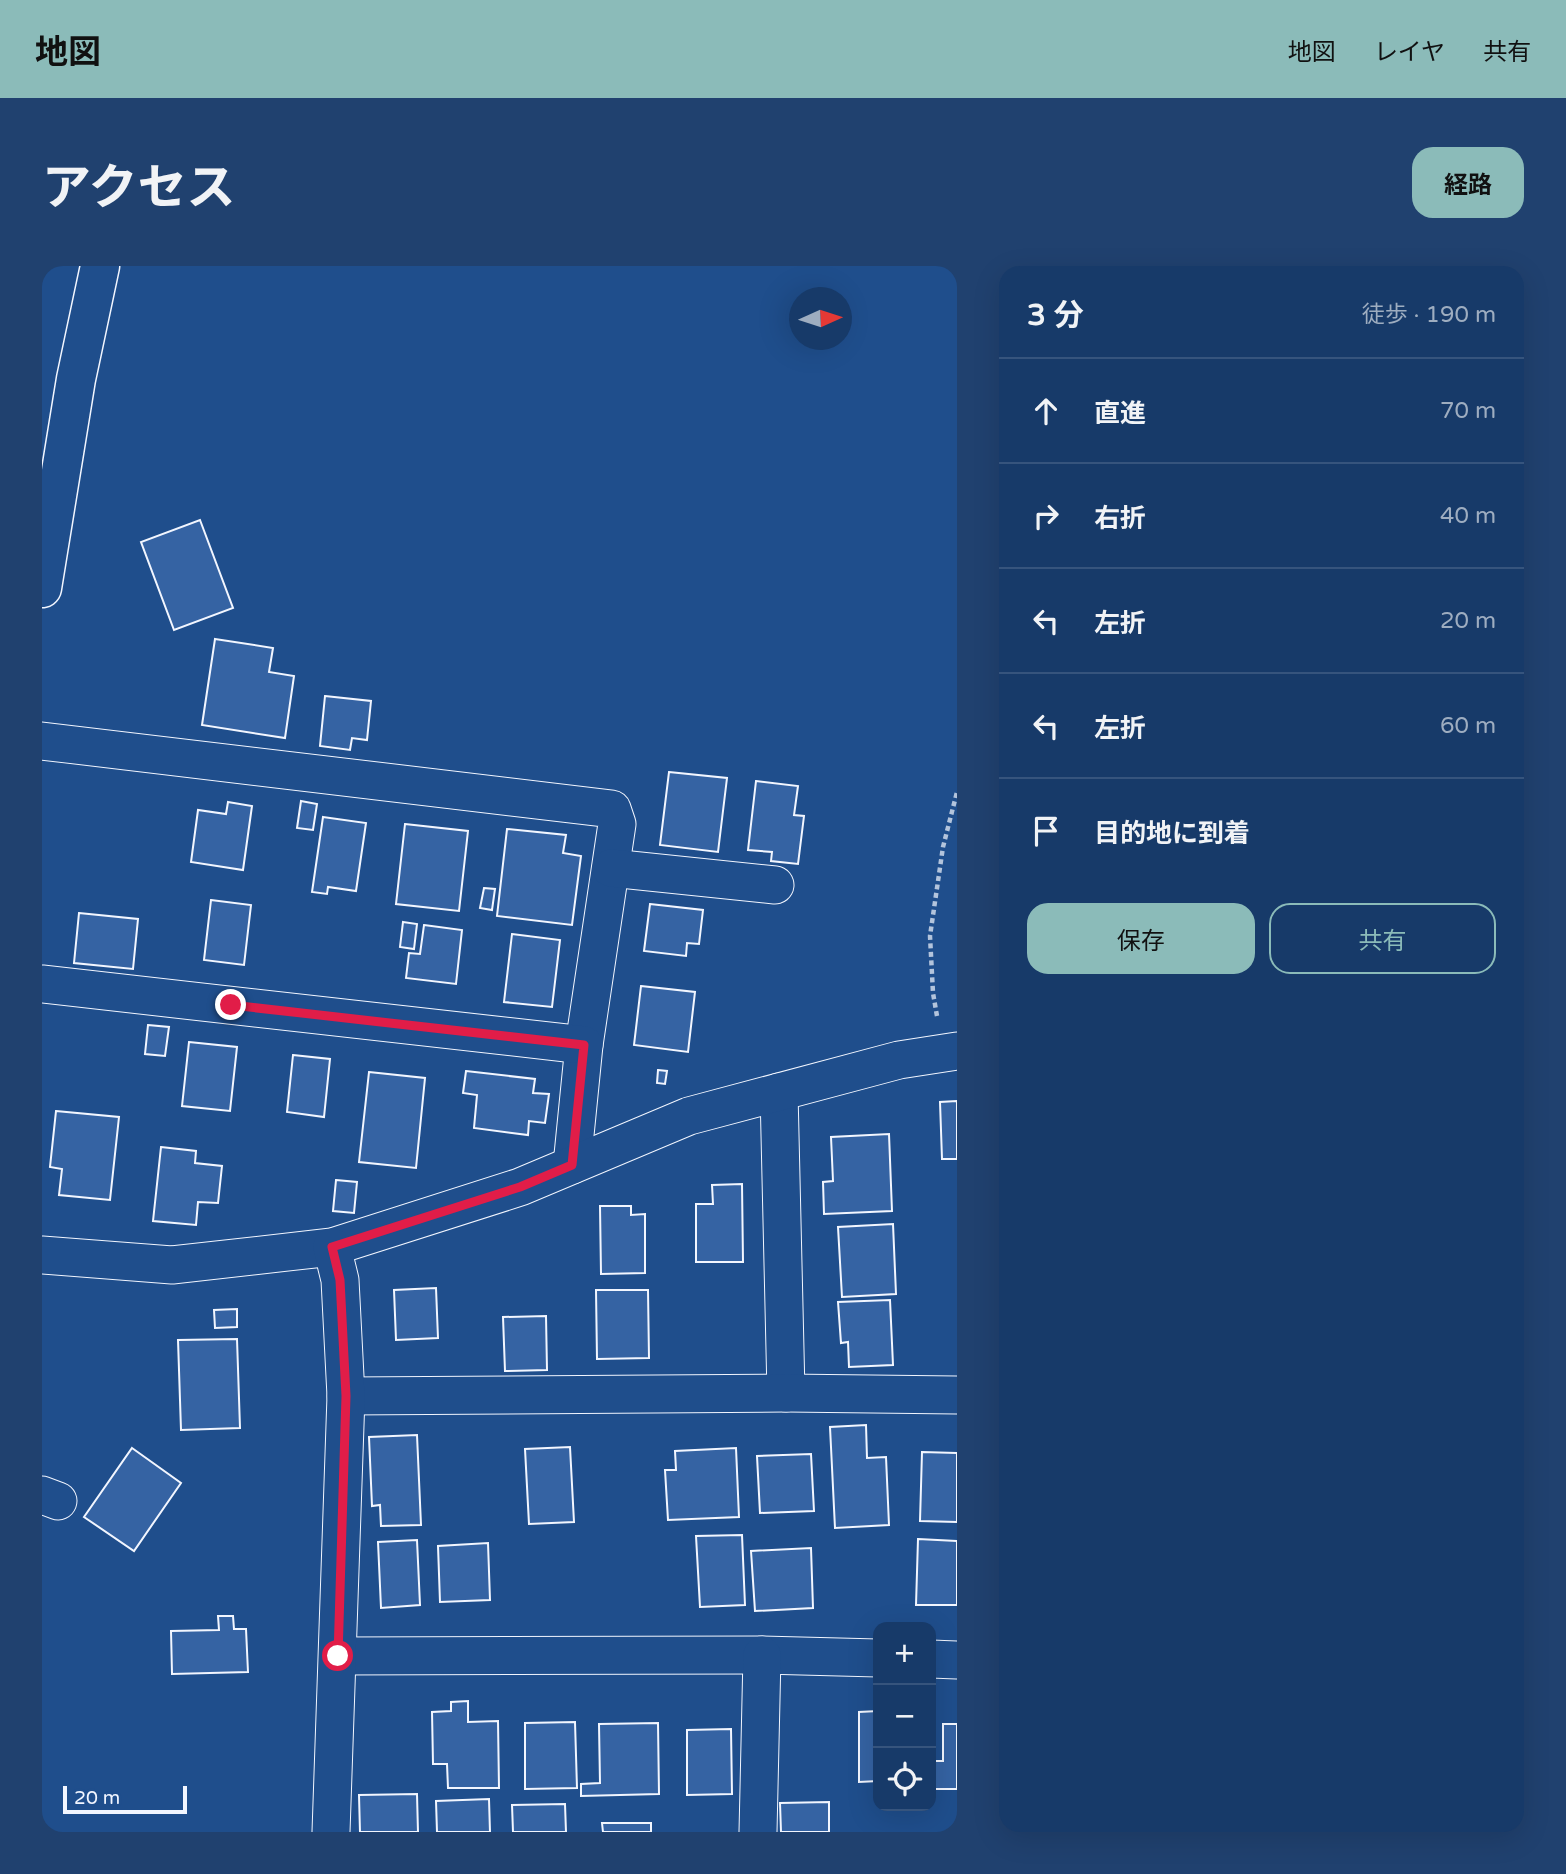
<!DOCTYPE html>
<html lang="ja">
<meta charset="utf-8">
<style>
:root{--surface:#173a69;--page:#20416f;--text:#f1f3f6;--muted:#9eadc0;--line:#36547d;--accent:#8bbbb9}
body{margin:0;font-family:"Varela Round","Noto Sans JP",sans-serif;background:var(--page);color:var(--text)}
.controls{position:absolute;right:21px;bottom:21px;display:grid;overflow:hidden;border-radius:14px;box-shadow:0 7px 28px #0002}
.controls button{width:63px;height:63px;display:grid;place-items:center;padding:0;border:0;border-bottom:2px solid var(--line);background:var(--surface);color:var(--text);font:35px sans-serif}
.compass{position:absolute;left:747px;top:21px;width:63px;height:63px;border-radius:50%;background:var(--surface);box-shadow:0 7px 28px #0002;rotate:87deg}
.scale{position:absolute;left:21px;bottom:18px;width:124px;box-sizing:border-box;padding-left:7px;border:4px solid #f2f6ff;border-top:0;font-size:19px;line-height:24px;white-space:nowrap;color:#f2f6ff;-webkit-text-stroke:5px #1f4e8c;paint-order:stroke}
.stop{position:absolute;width:21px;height:21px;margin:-16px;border:5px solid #e11d48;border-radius:50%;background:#fff}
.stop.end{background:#e11d48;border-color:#fff;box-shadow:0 2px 7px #0008}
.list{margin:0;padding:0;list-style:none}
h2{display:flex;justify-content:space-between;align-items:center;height:91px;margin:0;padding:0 28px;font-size:30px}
h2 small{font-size:23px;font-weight:400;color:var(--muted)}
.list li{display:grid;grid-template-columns:46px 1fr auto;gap:21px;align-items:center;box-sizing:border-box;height:105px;padding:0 28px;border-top:2px solid var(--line)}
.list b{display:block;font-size:26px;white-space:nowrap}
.list em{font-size:23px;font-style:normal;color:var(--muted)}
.actions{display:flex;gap:14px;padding:21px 28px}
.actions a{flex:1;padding:16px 0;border:2px solid var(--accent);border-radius:21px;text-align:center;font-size:24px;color:var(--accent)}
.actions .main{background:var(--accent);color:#111}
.icon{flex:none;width:38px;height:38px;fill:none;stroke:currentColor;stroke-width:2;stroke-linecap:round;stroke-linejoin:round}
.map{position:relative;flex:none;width:915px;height:1566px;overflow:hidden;border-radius:21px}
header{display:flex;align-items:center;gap:42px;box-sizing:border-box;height:98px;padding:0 35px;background:var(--accent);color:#111}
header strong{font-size:33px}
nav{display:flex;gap:38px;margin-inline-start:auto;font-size:24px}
.intro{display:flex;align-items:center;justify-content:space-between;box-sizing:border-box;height:168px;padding:0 42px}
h1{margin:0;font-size:49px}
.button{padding:18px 32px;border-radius:21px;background:var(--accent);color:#111;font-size:24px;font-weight:700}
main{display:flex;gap:42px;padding:0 42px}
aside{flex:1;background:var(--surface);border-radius:21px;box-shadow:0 7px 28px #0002}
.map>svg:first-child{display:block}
.building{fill:#3563a3;stroke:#f2f6ff;stroke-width:2}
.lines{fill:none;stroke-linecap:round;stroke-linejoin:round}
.minor-casing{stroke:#f2f6ff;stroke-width:39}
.tertiary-casing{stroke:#f2f6ff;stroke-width:41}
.path{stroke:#b3c4dc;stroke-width:4.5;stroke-dasharray:5 3.5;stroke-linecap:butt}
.minor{stroke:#1f4e8c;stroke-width:37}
.tertiary{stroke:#1f4e8c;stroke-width:38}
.route{stroke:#e11d48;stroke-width:9}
</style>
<header>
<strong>地図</strong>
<nav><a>地図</a><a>レイヤ</a><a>共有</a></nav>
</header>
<div class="intro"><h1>アクセス</h1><a class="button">経路</a></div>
<main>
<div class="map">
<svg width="915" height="1566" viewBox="0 0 915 1566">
<rect width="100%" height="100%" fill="#1f4e8c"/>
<g class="building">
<polygon points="158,254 191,342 132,364 99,276"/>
<polygon points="173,373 231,382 227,406 252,410 243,472 160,459"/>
<polygon points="283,430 329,435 325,474 310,472 308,484 278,480"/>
<polygon points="627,506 685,512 676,586 618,579"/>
<polygon points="714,515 756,520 752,549 762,550 756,598 729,595 730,586 706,584"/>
<polygon points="259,535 275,538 271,564 255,562"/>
<polygon points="186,536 210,540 201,604 149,596 156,544 184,548"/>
<polygon points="281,551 324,557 314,625 286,621 285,628 270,626"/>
<polygon points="363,558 426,565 417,645 354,638"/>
<polygon points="465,563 524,569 521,587 539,590 530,659 455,650"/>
<polygon points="442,622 453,623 450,644 438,642"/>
<polygon points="169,634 209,639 202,699 162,694"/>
<polygon points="608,638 661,644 657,678 645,677 644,690 602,685"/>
<polygon points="37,647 96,653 91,703 32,697"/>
<polygon points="361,656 375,658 372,683 358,681"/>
<polygon points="382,659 420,664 414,718 364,712 367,687 378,688"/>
<polygon points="470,668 518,674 510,741 462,736"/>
<polygon points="599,720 653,726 646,786 592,779"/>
<polygon points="106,759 127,761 123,790 103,788"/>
<polygon points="147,776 195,781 188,845 140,840"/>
<polygon points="251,789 288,793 282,851 245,846"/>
<polygon points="616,804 625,805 623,818 615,817"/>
<polygon points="424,805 493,813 491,827 507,828 503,857 487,855 486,869 432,862 435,829 421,827"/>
<polygon points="327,806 383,812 374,902 317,896"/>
<polygon points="915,835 915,893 900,893 898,836"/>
<polygon points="14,845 77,851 68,934 17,929 20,903 8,901"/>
<polygon points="847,868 850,945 782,948 781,916 791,915 789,871"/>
<polygon points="119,881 154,885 153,897 180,900 176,937 156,936 154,959 111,955"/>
<polygon points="294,914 315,916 312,947 291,945"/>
<polygon points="700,918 701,996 654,996 654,938 671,938 670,919"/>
<polygon points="558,940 589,940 589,949 603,948 603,1007 559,1008"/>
<polygon points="851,958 854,1028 800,1031 796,961"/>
<polygon points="394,1022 396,1072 354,1074 352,1024"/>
<polygon points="554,1024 606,1024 607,1092 555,1093"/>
<polygon points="848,1034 851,1099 807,1101 806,1076 799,1077 796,1036"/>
<polygon points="195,1043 195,1061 173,1062 172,1044"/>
<polygon points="504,1050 505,1104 463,1105 461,1051"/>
<polygon points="195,1073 198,1162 139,1164 136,1074"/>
<polygon points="824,1159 825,1192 844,1191 847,1259 793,1262 788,1161"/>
<polygon points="375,1169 379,1259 339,1260 338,1239 330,1240 327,1171"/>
<polygon points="528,1181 532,1256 487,1258 483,1183"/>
<polygon points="90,1182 139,1217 92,1285 42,1251"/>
<polygon points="694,1182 697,1251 626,1254 623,1204 634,1204 633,1185"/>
<polygon points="880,1186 915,1187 915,1256 878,1255"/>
<polygon points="769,1188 772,1245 718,1247 715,1190"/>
<polygon points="700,1269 703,1339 658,1341 654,1270"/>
<polygon points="876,1273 915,1275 915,1339 874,1339"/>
<polygon points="375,1274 378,1339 339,1342 336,1276"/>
<polygon points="446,1277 448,1334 398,1336 396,1280"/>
<polygon points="769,1282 771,1342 713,1345 709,1285"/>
<polygon points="176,1350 191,1350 192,1363 204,1363 206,1406 130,1408 129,1365 177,1364"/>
<polygon points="426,1435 426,1456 456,1455 457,1522 406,1522 405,1498 391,1498 390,1446 409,1445 409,1436"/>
<polygon points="836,1445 836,1515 817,1516 817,1446"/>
<polygon points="533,1456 535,1522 483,1523 483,1457"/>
<polygon points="616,1457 617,1528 539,1530 539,1518 558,1517 557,1458"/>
<polygon points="901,1458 915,1458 915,1523 889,1523 889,1495 901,1495"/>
<polygon points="689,1463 690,1528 645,1529 645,1464"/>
<polygon points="375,1528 376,1566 318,1566 317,1529"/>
<polygon points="447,1533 448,1566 395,1566 394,1535"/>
<polygon points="787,1536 787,1566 739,1566 738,1537"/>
<polygon points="523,1538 524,1566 471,1566 470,1539"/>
<polygon points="560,1557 609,1557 609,1566 561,1566"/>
</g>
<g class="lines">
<defs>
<g id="minor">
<polyline points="0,475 570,543 575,558 542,779 530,899"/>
<polyline points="569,602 733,619"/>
<polyline points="0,718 542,779"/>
<polyline points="737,826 744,1127"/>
<polyline points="0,989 130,999 290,981 478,921 647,850 857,794 915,785"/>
<polyline points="304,1130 744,1127 915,1129"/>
<polyline points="0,1229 16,1235"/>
<polyline points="296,1390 720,1389 836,1392"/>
<polyline points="889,1393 915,1394"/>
<polyline points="289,1566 304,1130 298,1014 290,981"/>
<polyline points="716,1566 720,1389"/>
</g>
<polyline id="tertiary" points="0,322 34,113 58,0"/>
</defs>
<use href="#minor" class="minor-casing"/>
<use href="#tertiary" class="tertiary-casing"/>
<polyline class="path" points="895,750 891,727 888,670 901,581 915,526"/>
<use href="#minor" class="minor"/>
<use href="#tertiary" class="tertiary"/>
</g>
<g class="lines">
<polyline class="route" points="189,739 542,779 530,899 478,921 290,981 298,1014 304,1130 296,1390"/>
</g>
</svg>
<div class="controls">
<button>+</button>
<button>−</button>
<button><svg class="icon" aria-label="locate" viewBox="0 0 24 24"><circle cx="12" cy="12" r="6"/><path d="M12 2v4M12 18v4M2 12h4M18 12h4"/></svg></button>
</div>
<svg class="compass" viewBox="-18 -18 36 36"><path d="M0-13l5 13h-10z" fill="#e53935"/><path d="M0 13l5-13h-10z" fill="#9eadc0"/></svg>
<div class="scale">20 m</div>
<div class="stop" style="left:296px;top:1390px"></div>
<div class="stop end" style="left:189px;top:739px"></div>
</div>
<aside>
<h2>3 分<small>徒歩 · 190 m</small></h2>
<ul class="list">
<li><svg class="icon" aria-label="ahead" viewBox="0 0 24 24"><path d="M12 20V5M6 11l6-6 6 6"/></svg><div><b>直進</b></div><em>70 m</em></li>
<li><svg class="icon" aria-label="right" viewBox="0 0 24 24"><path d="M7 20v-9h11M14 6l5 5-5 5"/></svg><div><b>右折</b></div><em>40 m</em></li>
<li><svg class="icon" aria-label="left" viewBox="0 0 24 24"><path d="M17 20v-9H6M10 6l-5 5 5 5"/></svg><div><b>左折</b></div><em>20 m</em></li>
<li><svg class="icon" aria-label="left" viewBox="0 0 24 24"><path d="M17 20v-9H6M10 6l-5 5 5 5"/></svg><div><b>左折</b></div><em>60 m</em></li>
<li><svg class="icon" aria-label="arrive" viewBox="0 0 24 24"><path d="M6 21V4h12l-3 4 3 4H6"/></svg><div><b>目的地に到着</b></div></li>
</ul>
<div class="actions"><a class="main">保存</a><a>共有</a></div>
</aside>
</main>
